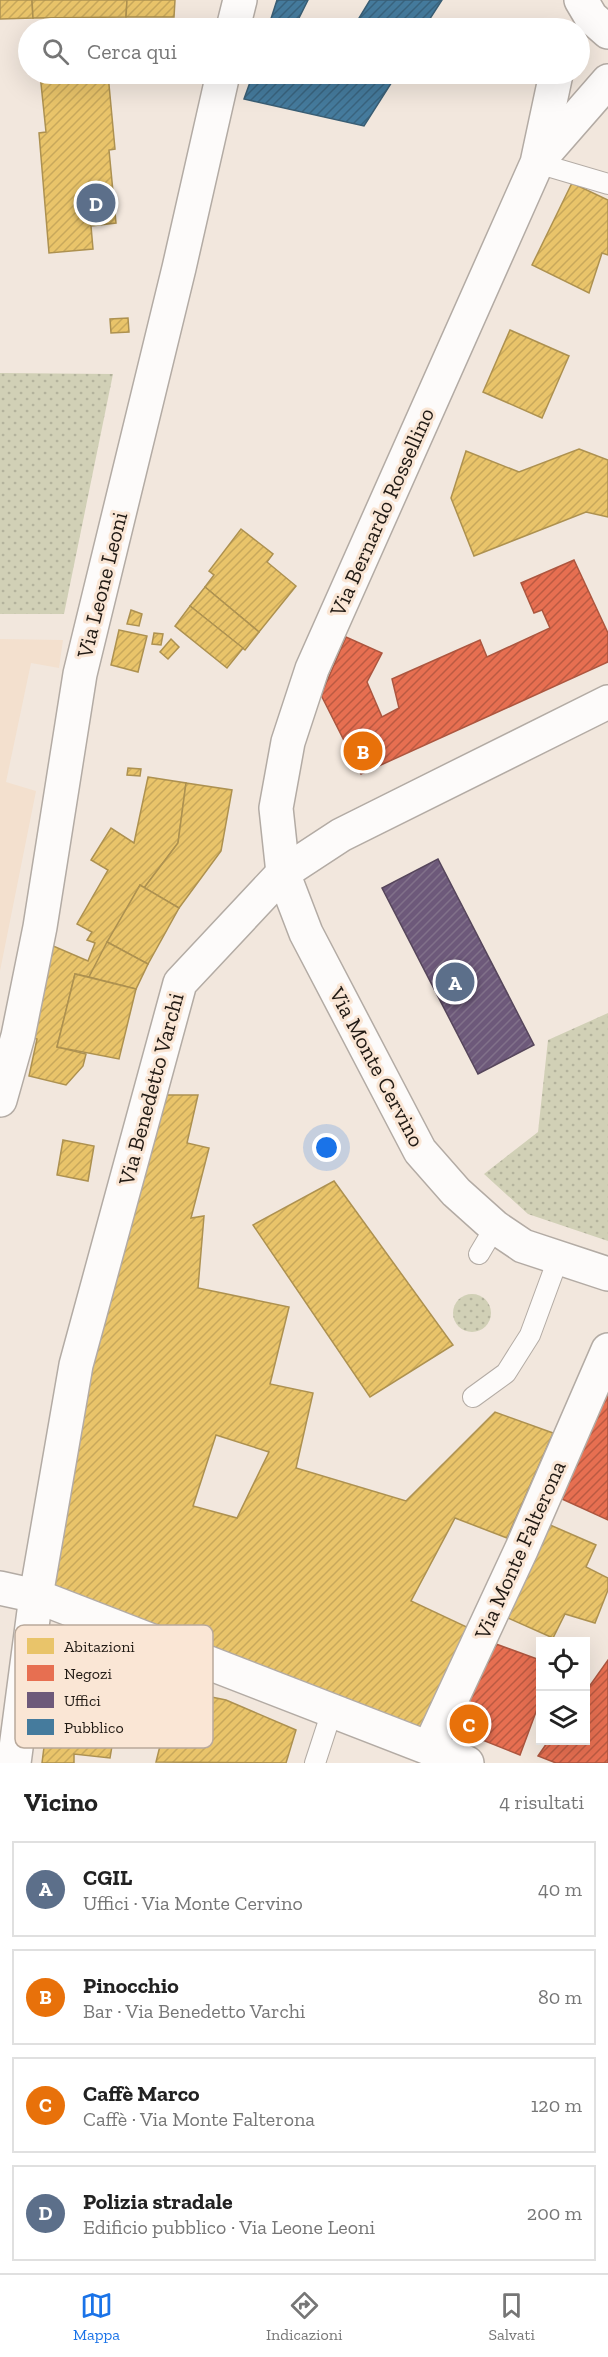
<!DOCTYPE html>
<html lang="it">
<meta charset="utf-8">
<style>
:root{--surface:#fff;--page:#f2f2f2;--text:#222;--muted:#767676;--line:#e0e0e0;--accent:#1a73e8}
body{margin:0;font-family:"Zilla Slab",serif;background:var(--page);color:var(--text)}
.controls{position:absolute;right:18px;bottom:18px;display:grid;overflow:hidden;border-radius:0px;box-shadow:0 6px 24px #0002}
.controls button{width:54px;height:54px;display:grid;place-items:center;padding:0;border:0;border-bottom:2px solid var(--line);background:var(--surface);color:var(--text);font:30px sans-serif}
.you{position:absolute;left:327px;top:1148px;width:21px;height:21px;margin:-15px;border:4px solid #fff;border-radius:50%;background:#1a73e8;box-shadow:0 0 0 9px #1a73e833}
.badge{display:grid;place-items:center;width:39px;height:39px;border-radius:50%;background:var(--accent);color:#fff;font-size:20px;font-weight:700}
.pin{position:absolute;translate:-50% -50%;border:3px solid #fff;box-shadow:0 2px 6px #0006}
.list{margin:0;padding:0;list-style:none}
h2{display:flex;justify-content:space-between;align-items:center;height:78px;margin:0;padding:0 24px;font-size:26px}
h2 small{font-size:20px;font-weight:400;color:var(--muted)}
.list li{display:grid;grid-template-columns:39px 1fr auto;gap:18px;align-items:center;box-sizing:border-box;height:96px;margin:0 12px 12px;padding:0 12px;border:2px solid var(--line);border-radius:0px}
.list b{display:block;font-size:22px;white-space:nowrap}
.list p{margin:0;font-size:20px;white-space:nowrap;color:var(--muted)}
.list em{font-size:20px;font-style:normal;color:var(--muted)}
.icon{flex:none;width:33px;height:33px;fill:none;stroke:currentColor;stroke-width:2;stroke-linecap:round;stroke-linejoin:round}
.map{position:relative;flex:none;width:608px;height:1763px;overflow:hidden}
.search{position:absolute;background:var(--surface);box-shadow:0 6px 24px #0002;left:18px;right:18px;top:18px;height:66px;display:flex;align-items:center;gap:15px;box-sizing:border-box;padding:0 21px;border-radius:33px;color:var(--muted);font-size:22px}
.sheet{height:510px;background:var(--surface)}
nav{display:flex;justify-content:space-around;align-items:center;box-sizing:border-box;height:84px;border-top:2px solid var(--line);background:var(--surface);font-size:16px;color:var(--muted)}
nav a{display:grid;justify-items:center;gap:3px}
nav .on{color:var(--accent)}
.map>svg:first-child{display:block}
.built{fill:#f3e0ce}
.green{fill:url(#green-dots)}
.homes{fill:url(#homes-hatch);stroke:#ad9150;stroke-width:1.5;fill-rule:evenodd}
.shops{fill:url(#shops-hatch);stroke:#ac563f;stroke-width:1.5}
.offices{fill:url(#offices-hatch);stroke:#56465b;stroke-width:1.5}
.public{fill:url(#public-hatch);stroke:#3a5e74;stroke-width:1.5}
.lines{fill:none;stroke-linecap:round;stroke-linejoin:round}
.lane-casing{stroke:#b3aba4;stroke-width:22}
.street-casing{stroke:#b3aba4;stroke-width:36}
.secondary-casing{stroke:#b3aba4;stroke-width:36}
.lane{stroke:#fdfbfa;stroke-width:20}
.street{stroke:#fdfbfa;stroke-width:33}
.secondary{stroke:#fdfbfa;stroke-width:33}
.labels{text-anchor:middle;dominant-baseline:central;stroke-width:6;stroke-linejoin:round;paint-order:stroke}
.street-label{font-size:22px;fill:#211a14;stroke:#fae6d5}
.key{fill:#fae6d5;stroke:#b9a99b;stroke-width:1.5}
.key-label{font-size:16px;fill:#211a14}
</style>
<div class="map">
<svg width="608" height="1763" viewBox="0 0 608 1763">
<defs>
<pattern id="green-dots" width="8" height="8" patternUnits="userSpaceOnUse" patternTransform="scale(1.5)"><rect width="8" height="8" fill="#d1d0b6"/><path d="M2 2h.1M6 6h.1" fill="none" stroke="#b3b29c" stroke-width="1.8" stroke-linecap="round"/></pattern>
<pattern id="homes-hatch" width="6" height="6" patternUnits="userSpaceOnUse" patternTransform="scale(1.5)"><rect width="6" height="6" fill="#e9c46a"/><path d="M-1 1l2-2M0 6l6-6M5 7l2-2" fill="none" stroke="#c8a85b"/></pattern>
<pattern id="shops-hatch" width="6" height="6" patternUnits="userSpaceOnUse" patternTransform="scale(1.5)"><rect width="6" height="6" fill="#e76f51"/><path d="M-1 1l2-2M0 6l6-6M5 7l2-2" fill="none" stroke="#bb5a42"/></pattern>
<pattern id="offices-hatch" width="6" height="6" patternUnits="userSpaceOnUse" patternTransform="scale(1.5)"><rect width="6" height="6" fill="#6d597a"/><path d="M-1 1l2-2M0 6l6-6M5 7l2-2" fill="none" stroke="#81718a"/></pattern>
<pattern id="public-hatch" width="6" height="6" patternUnits="userSpaceOnUse" patternTransform="scale(1.5)"><rect width="6" height="6" fill="#457b9d"/><path d="M-1 1l2-2M0 6l6-6M5 7l2-2" fill="none" stroke="#39647f"/></pattern>
</defs>
<rect width="100%" height="100%" fill="#f2e7dd"/>
<polygon class="built" points="0,639 63,640 59,668 31,663 6,782 36,791 0,971"/>
<g class="green">
<polygon points="0,373 113,374 64,614 0,614"/>
<polygon points="608,1013 608,1241 528,1214 484,1174 538,1132 548,1040"/>
<circle cx="472" cy="1313" r="19"/>
</g>
<g class="homes">
<polygon points="0,0 32,0 33,18 0,19"/>
<polygon points="32,0 127,0 126,17 33,18"/>
<polygon points="127,0 175,0 174,17 126,17"/>
<polygon points="40,74 108,74 115,149 109,150 116,223 91,226 93,249 49,253 39,133 46,132"/>
<polygon points="572,183 608,200 608,255 602,253 589,293 532,265"/>
<polygon points="128,318 129,332 111,333 110,319"/>
<polygon points="510,330 569,356 542,418 483,392"/>
<polygon points="579,449 608,460 608,517 586,512 474,556 451,498 466,451 519,472"/>
<polygon points="241,529 273,554 267,562 296,586 259,632 205,587 214,575 209,571"/>
<polygon points="205,587 259,632 245,650 190,606"/>
<polygon points="190,606 243,648 227,668 175,626"/>
<polygon points="131,610 142,614 139,626 127,624"/>
<polygon points="119,630 147,636 138,672 111,665"/>
<polygon points="154,633 163,634 161,645 152,644"/>
<polygon points="171,639 179,647 168,659 160,652"/>
<polygon points="128,768 141,769 140,776 127,775"/>
<polygon points="148,777 186,783 178,843 144,888 140,885 89,977 75,974 57,1047 86,1054 83,1066 66,1085 29,1076 37,1039 30,1037 51,945 88,961 95,943 87,940 92,932 77,924 108,870 91,860 111,828 134,843"/>
<polygon points="186,783 232,790 221,851 179,908 144,888 178,843"/>
<polygon points="140,885 179,908 148,964 107,942"/>
<polygon points="107,942 148,964 136,989 89,977"/>
<polygon points="75,974 136,989 119,1059 57,1047"/>
<path d="M161 1095H198L187 1143 209 1148 191 1218 204 1216 198 1288 289 1307 270 1384 313 1393 296 1468 406 1501 495 1412 553 1433 507 1538 455 1518 411 1601 471 1629 424 1733 47 1586 88 1383ZM216 1435 269 1452 237 1518 193 1506Z"/>
<polygon points="63,1140 94,1146 88,1181 57,1175"/>
<polygon points="334,1181 453,1345 370,1397 253,1225"/>
<polygon points="541,1521 596,1545 586,1567 608,1578 608,1590 595,1623 565,1614 553,1638 499,1614"/>
<polygon points="53,1654 125,1669 110,1758 74,1754 74,1763 42,1763 44,1747 36,1745"/>
<polygon points="158,1686 226,1700 296,1730 286,1763 156,1762 163,1734 149,1730"/>
</g>
<g class="shops">
<polygon points="574,560 608,633 608,662 361,774 321,695 346,637 382,653 367,682 382,717 399,708 392,679 480,640 487,657 550,628 542,610 534,613 521,583"/>
<polygon points="608,1377 608,1520 560,1498"/>
<polygon points="485,1640 540,1660 540,1701 520,1755 450,1727"/>
<polygon points="608,1660 608,1763 556,1763 538,1756 549,1740 586,1740 586,1691"/>
</g>
<polygon class="offices" points="438,859 534,1045 478,1074 382,888"/>
<g class="public">
<polygon points="277,0 308,0 294,28 268,28"/>
<polygon points="370,0 442,0 424,28 353,28"/>
<polygon points="253,74 397,74 364,126 244,99"/>
</g>
<g class="lines">
<defs>
<g id="lane">
<polyline points="537,163 608,184"/>
<polyline points="479,1254 495,1227"/>
<polyline points="473,1397 506,1373 530,1335 558,1259"/>
<polyline points="315,1763 332,1711"/>
</g>
<g id="street">
<polyline points="233,28 240,0"/>
<polyline points="283,873 341,835 608,702"/>
<polyline points="0,1100 18,1036 40,927 80,674 179,268 223,74"/>
<polyline points="0,1588 36,1596"/>
<polyline points="429,1748 522,1548 608,1350"/>
</g>
<g id="secondary">
<polyline points="581,0 591,17 608,32"/>
<polyline points="556,74 537,163 312,669 288,742 276,808 283,873 306,933 420,1151 456,1192 495,1227 523,1246 608,1274"/>
<polyline points="540,159 608,81"/>
<polyline points="36,1596 467,1763"/>
<polyline points="14,1763 36,1596 76,1365 180,983 283,873"/>
</g>
</defs>
<use href="#lane" class="lane-casing"/>
<use href="#street" class="street-casing"/>
<use href="#secondary" class="secondary-casing"/>
<use href="#lane" class="lane"/>
<use href="#street" class="street"/>
<use href="#secondary" class="secondary"/>
</g>
<g class="labels">
<g class="street-label">
<text transform="translate(382 512) rotate(-66)">Via Bernardo Rossellino</text>
<text transform="translate(102 585) rotate(-76)">Via Leone Leoni</text>
<text transform="translate(377 1067) rotate(62)">Via Monte Cervino</text>
<text transform="translate(151 1089) rotate(-75)">Via Benedetto Varchi</text>
<text transform="translate(520 1550) rotate(-66)">Via Monte Falterona</text>
</g>
</g>
<rect x="15" y="1625" width="198" height="123" rx="9" class="key"/>
<rect x="27" y="1638" width="27" height="16" fill="#e9c46a"/>
<rect x="27" y="1665" width="27" height="16" fill="#e76f51"/>
<rect x="27" y="1692" width="27" height="16" fill="#6d597a"/>
<rect x="27" y="1719" width="27" height="16" fill="#457b9d"/>
<g class="key-label">
<text x="64" y="1652">Abitazioni</text>
<text x="64" y="1679">Negozi</text>
<text x="64" y="1706">Uffici</text>
<text x="64" y="1733">Pubblico</text>
</g>
</svg>
<div class="controls">
<button><svg class="icon" aria-label="locate" viewBox="0 0 24 24"><circle cx="12" cy="12" r="6"/><path d="M12 2v4M12 18v4M2 12h4M18 12h4"/></svg></button>
<button><svg class="icon" aria-label="layers" viewBox="0 0 24 24"><path d="M12 4l9 5-9 5-9-5zM3 14l9 5 9-5"/></svg></button>
</div>
<div class="you"></div>
<div class="pin badge" style="left:455px;top:982px;background:#5c6f8a">A</div>
<div class="pin badge" style="left:363px;top:751px;background:#e8710a">B</div>
<div class="pin badge" style="left:469px;top:1724px;background:#e8710a">C</div>
<div class="pin badge" style="left:96px;top:203px;background:#5c6f8a">D</div>
<div class="search"><svg class="icon" aria-label="search" viewBox="0 0 24 24"><circle cx="10" cy="10" r="6"/><path d="M15 15l6 6"/></svg>Cerca qui</div>
</div>
<section class="sheet">
<h2>Vicino<small>4 risultati</small></h2>
<ul class="list">
<li><span class="badge" style="background:#5c6f8a">A</span><div><b>CGIL</b><p>Uffici · Via Monte Cervino</p></div><em>40 m</em></li>
<li><span class="badge" style="background:#e8710a">B</span><div><b>Pinocchio</b><p>Bar · Via Benedetto Varchi</p></div><em>80 m</em></li>
<li><span class="badge" style="background:#e8710a">C</span><div><b>Caffè Marco</b><p>Caffè · Via Monte Falterona</p></div><em>120 m</em></li>
<li><span class="badge" style="background:#5c6f8a">D</span><div><b>Polizia stradale</b><p>Edificio pubblico · Via Leone Leoni</p></div><em>200 m</em></li>
</ul>
</section>
<nav>
<a class="on"><svg class="icon" aria-label="map" viewBox="0 0 24 24"><path d="M3 6l6-2 6 2 6-2v14l-6 2-6-2-6 2zM9 4v14M15 6v14"/></svg>Mappa</a>
<a><svg class="icon" aria-label="directions" viewBox="0 0 24 24"><path d="M12 3l9 9-9 9-9-9zM9 14v-3h6M13 9l2 2-2 2"/></svg>Indicazioni</a>
<a><svg class="icon" aria-label="saved" viewBox="0 0 24 24"><path d="M7 4h10v16l-5-4-5 4z"/></svg>Salvati</a>
</nav>
